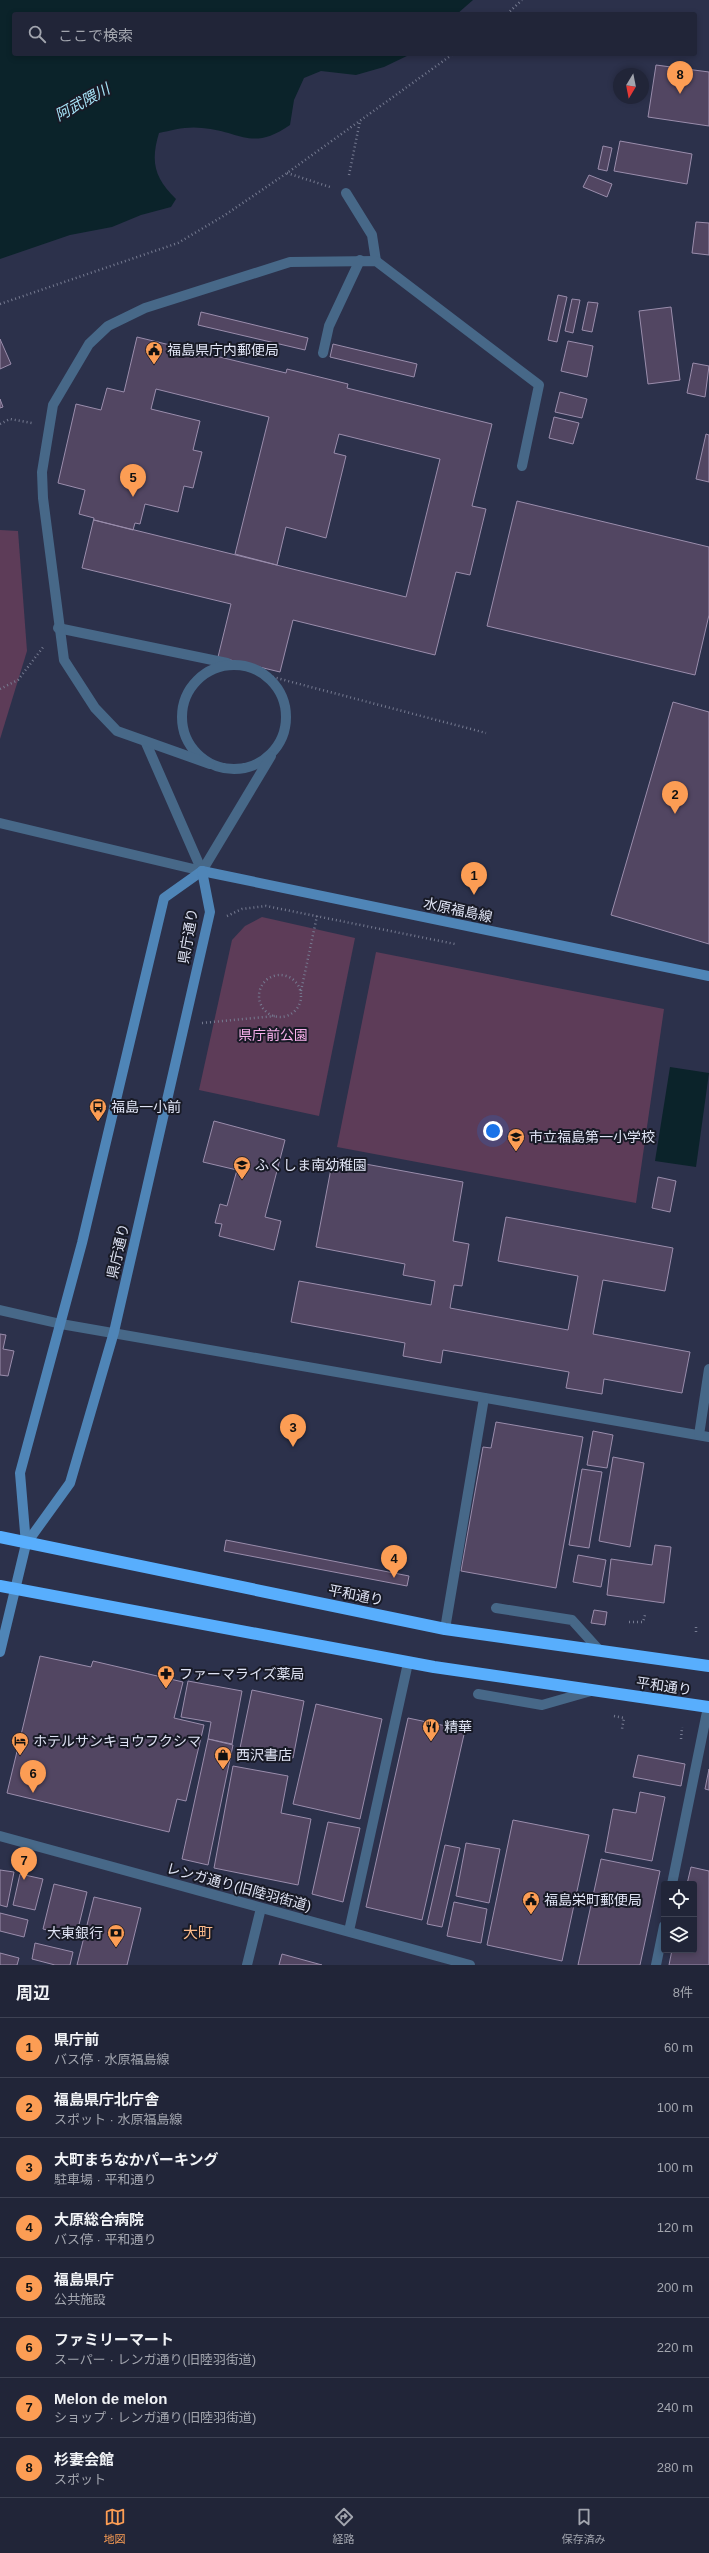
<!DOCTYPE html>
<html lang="ja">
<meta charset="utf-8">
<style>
:root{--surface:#212538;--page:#2d3143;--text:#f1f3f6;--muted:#a2a5ae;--line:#3e4253;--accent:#fc9d54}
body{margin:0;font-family:Helvetica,"Noto Sans JP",sans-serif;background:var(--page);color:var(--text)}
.controls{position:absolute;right:12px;bottom:12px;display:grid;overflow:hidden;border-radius:4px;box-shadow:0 2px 6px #0003}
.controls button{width:36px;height:36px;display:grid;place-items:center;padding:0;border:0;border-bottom:1px solid var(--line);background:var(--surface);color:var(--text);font:20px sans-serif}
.compass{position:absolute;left:613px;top:68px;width:36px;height:36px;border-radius:50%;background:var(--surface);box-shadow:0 2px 6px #0003;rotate:190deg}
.you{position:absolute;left:493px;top:1131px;width:14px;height:14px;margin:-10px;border:3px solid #fff;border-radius:50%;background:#1a73e8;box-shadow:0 0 0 6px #1a73e833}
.badge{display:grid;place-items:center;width:26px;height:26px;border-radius:50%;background:var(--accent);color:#111;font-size:13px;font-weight:700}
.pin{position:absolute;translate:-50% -33px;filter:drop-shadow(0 1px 2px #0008)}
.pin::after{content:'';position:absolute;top:21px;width:14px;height:12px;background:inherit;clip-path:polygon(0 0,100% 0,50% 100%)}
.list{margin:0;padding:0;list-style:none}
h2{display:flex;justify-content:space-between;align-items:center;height:52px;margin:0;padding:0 16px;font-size:17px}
h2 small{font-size:13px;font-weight:400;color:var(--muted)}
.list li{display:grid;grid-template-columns:26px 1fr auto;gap:12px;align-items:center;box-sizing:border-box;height:60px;padding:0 16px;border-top:1px solid var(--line)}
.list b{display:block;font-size:15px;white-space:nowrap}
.list p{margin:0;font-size:13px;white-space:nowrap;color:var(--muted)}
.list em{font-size:13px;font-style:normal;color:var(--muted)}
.icon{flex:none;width:22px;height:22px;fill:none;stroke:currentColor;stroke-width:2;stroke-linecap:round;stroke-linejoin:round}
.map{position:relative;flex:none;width:709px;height:1965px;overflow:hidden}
.search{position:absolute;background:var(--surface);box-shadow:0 2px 6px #0003;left:12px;right:12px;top:12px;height:44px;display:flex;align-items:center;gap:10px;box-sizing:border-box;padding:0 14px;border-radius:4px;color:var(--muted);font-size:15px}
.sheet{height:532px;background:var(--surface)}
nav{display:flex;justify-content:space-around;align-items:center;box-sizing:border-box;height:56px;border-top:1px solid var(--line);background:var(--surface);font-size:11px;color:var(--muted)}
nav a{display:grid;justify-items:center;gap:2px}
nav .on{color:var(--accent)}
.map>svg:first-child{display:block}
.green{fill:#5d3c58}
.water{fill:#0b232a}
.building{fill:#524662;stroke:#9a8dac;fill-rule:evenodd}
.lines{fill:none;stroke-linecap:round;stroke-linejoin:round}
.path{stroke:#767b91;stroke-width:2.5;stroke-dasharray:1 3;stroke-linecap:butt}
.lane{stroke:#476888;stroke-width:10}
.street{stroke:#476888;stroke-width:10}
.secondary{stroke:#4f85b7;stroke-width:10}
.highway{stroke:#58aefd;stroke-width:12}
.labels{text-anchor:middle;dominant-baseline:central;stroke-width:4;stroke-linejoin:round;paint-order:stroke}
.poi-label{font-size:14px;fill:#dfe3f4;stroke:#181a26;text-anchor:start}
.street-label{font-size:14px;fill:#dfe3f4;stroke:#181a26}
.park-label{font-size:14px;fill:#f7b0eb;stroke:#181a26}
.water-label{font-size:15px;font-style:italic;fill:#a6e2f6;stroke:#181a26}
.neighbourhood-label{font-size:15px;fill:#fcb989;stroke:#181a26}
</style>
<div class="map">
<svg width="709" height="1965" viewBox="0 0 709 1965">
<rect width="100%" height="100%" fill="#2c314b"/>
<g class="green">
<polygon points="0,530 18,531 27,651 0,739"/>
<polygon points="262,917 355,938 319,1116 199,1090 232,940 245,926"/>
<polygon points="376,952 664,1009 636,1203 337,1147"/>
</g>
<g class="water">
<path d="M0 0H473L457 14H14V54H411L384 67 356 75 321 71 304 78 294 100 290 125C251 152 241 131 202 128 187 126 173 130 159 133 150 163 155 178 176 199L171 207 141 215 112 227 70 235 0 259Z"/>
<polygon points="670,1067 709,1073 696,1167 655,1161"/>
</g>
<g class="building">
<polygon points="656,65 709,72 709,126 648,117"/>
<polygon points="620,141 692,154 687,184 614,171"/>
<polygon points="603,146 612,148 607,171 598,169"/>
<polygon points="589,175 612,184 607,197 583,187"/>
<polygon points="696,222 709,223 709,255 692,253"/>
<polygon points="558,295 567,297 557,342 548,340"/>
<polygon points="572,299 580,300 573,333 565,331"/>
<polygon points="588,302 598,303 592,332 582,330"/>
<polygon points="671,307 680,380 648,384 639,311"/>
<polygon points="201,312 308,338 305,350 198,325"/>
<path d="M137 337 286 373 287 369 348 384 347 388 492 424 472 506 486 509 470 575 456 572 435 655 293 620 280 672 218 657 231 604 82 568 94 518 79 514 85 490 58 483 76 404 101 410 107 388 124 392ZM156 389 269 417 235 554 277 565 286 527 326 538 346 456 334 453 339 434 440 459 406 597 94 520 133 530 135 523 140 524 145 504 178 512 184 486 193 488 202 452 193 450 200 421 151 409Z"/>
<polygon points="0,339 11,364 0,369"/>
<polygon points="568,341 593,346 587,377 561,371"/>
<polygon points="333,344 417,364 414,377 330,357"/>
<polygon points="693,363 709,366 705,397 687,393"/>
<polygon points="560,392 587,399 582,418 555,412"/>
<polygon points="0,399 3,407 0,408"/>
<polygon points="554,417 579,423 573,444 549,438"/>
<polygon points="706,434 709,435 709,482 696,479"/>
<polygon points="517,501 709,547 709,615 695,675 487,626"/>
<polygon points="673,702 709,712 709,944 611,915"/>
<polygon points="214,1121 285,1140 265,1217 281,1221 274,1250 219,1236 222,1224 215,1223 220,1204 227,1206 237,1170 203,1162"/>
<polygon points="333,1158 463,1182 453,1241 469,1244 462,1286 454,1285 450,1308 568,1330 578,1276 498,1261 506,1217 673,1248 665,1291 603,1280 593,1334 690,1352 682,1393 604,1379 602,1394 566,1388 569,1372 443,1350 441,1363 403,1356 405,1343 291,1322 299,1281 431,1305 435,1281 403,1275 405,1264 316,1247"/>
<polygon points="658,1177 676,1181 670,1212 652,1208"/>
<polygon points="0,1334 6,1335 3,1349 14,1351 8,1376 0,1375"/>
<polygon points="496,1422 583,1437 556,1588 461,1571 483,1447 491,1448"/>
<polygon points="593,1431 613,1435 607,1468 587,1465"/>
<polygon points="613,1457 644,1463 630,1547 599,1541"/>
<polygon points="582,1469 602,1472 589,1548 569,1545"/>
<polygon points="226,1540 409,1576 407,1586 224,1551"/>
<polygon points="655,1545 671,1547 664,1603 607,1595 611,1559 652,1565"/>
<polygon points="578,1555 606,1560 601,1587 573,1582"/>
<polygon points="594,1610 607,1612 605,1625 591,1623"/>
<polygon points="40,1656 91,1667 93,1661 183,1682 174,1718 204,1725 186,1801 177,1799 169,1832 7,1793"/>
<polygon points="188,1681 242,1691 232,1744 208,1739 211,1722 181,1717"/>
<polygon points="252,1690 304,1701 293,1758 240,1748"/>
<polygon points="316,1704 382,1719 360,1819 293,1804"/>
<polygon points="408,1718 465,1730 422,1920 366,1907"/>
<polygon points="208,1739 233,1745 208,1865 182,1859"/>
<polygon points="638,1755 685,1764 681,1786 633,1777"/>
<polygon points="233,1766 288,1776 281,1813 311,1819 298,1885 214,1868"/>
<polygon points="709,1769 709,1790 705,1789"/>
<polygon points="640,1792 665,1797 652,1861 605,1852 613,1809 636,1813"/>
<polygon points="513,1820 589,1835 562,1961 487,1945"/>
<polygon points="328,1822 360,1828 343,1902 312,1894"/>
<polygon points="466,1843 500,1849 489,1903 456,1896"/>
<polygon points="445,1845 460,1848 442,1927 427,1924"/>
<polygon points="601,1859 660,1871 640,1965 578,1965"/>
<polygon points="691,1867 709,1871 709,1965 669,1965 672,1950 694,1950 694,1884 687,1884"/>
<polygon points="0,1870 14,1872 7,1907 0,1905"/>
<polygon points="20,1874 43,1879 35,1910 13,1905"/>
<polygon points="54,1884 87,1892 76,1937 43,1929"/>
<polygon points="94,1897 141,1908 127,1965 77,1965"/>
<polygon points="454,1902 487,1909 481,1943 447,1936"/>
<polygon points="0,1913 28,1920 24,1937 0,1931"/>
<polygon points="35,1943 73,1952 70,1965 55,1965 32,1959"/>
<polygon points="0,1953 19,1958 17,1965 0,1965"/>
<polygon points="282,1954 322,1965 279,1965"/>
</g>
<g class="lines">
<g class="path">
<polyline points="507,14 522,0"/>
<polyline points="287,173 330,187"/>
<polyline points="349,175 360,121"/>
<polyline points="0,304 178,243 225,215 287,173 453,54"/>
<polyline points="0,424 10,419 32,423"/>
<polyline points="265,675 486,733"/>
<polyline points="0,689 18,680 44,646"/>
<polyline points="227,916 242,909 266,906 455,944"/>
<circle cx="280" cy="996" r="21"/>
<polyline points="301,991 317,916"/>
<polyline points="202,1023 275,1016"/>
<polyline points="629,1622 643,1622 645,1615"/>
<polyline points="696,1632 696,1624"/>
<polyline points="614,1716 624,1718 622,1729"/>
<polyline points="681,1739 682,1727"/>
</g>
<g class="lane">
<polyline points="346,193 372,235 376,261"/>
<polyline points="323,353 329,326 360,260"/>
<polyline points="58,628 227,663"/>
<circle cx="234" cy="717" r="52"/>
<polyline points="146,743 202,871"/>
<polyline points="210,764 117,731 95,708 64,660 43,498 42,472 53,405 89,344 108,326 145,308 290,262 376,261 539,385 522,466"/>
<polyline points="202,871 271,756"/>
<polyline points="496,1608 572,1620 600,1651"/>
<polyline points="478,1694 542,1705 591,1691"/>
</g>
<g class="street">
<polyline points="0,823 202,871"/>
<polyline points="0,1310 61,1324 709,1437"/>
<polyline points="699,1435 709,1369"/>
<polyline points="445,1629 484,1398"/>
<polyline points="0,1836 470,1965"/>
<polyline points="672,1884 708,1707"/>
<polyline points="349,1931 408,1663"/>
<polyline points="247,1965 261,1908"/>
<polyline points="656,1965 664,1926"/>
</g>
<g class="secondary">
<polyline points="202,871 709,976"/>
<polyline points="26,1544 20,1473 82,1243 164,898 202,871"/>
<polyline points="0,1652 26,1544 70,1483 114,1332 210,912 202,871"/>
</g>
<g class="highway">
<polyline points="0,1537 445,1629 709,1666"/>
<polyline points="0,1586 434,1667 709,1707"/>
</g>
</g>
<defs>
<symbol id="civic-pin" viewBox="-11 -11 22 30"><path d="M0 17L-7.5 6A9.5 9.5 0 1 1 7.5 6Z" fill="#fc9d54" stroke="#181a26"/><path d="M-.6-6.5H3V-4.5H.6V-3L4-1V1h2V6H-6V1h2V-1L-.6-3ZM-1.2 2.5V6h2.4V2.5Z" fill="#111"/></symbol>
<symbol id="bus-pin" viewBox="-11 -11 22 30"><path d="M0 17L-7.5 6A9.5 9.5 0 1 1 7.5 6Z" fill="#fc9d54" stroke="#181a26"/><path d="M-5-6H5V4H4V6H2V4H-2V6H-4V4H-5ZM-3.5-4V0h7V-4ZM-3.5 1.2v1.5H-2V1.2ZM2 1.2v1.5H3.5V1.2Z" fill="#111"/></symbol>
<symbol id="school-pin" viewBox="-11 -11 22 30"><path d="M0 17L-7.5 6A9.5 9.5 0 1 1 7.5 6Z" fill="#fc9d54" stroke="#181a26"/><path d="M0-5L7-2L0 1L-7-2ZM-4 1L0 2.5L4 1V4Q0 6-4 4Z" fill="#111"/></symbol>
<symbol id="pharmacy-pin" viewBox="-11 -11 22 30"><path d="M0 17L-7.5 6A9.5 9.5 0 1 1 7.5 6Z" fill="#fc9d54" stroke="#181a26"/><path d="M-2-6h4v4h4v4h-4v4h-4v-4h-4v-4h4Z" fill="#111"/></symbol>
<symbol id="restaurant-pin" viewBox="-11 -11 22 30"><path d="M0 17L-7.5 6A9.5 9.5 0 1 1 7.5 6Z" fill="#fc9d54" stroke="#181a26"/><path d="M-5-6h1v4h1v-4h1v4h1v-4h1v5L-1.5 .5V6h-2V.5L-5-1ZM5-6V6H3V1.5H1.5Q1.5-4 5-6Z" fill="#111"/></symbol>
<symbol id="hotel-pin" viewBox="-11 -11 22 30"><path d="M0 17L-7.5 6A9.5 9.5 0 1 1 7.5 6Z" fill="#fc9d54" stroke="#181a26"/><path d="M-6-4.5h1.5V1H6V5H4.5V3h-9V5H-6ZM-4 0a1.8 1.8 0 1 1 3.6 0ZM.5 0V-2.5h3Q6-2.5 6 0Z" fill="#111"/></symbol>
<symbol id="shop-pin" viewBox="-11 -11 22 30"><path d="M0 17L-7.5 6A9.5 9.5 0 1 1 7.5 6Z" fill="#fc9d54" stroke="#181a26"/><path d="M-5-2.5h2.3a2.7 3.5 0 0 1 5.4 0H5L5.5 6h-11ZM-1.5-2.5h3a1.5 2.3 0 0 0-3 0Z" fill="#111"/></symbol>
<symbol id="bank-pin" viewBox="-11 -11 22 30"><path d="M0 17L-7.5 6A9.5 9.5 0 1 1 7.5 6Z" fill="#fc9d54" stroke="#181a26"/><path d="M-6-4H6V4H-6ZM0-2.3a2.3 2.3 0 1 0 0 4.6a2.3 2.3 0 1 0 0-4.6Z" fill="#111"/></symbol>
</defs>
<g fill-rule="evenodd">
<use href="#civic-pin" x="144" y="340" width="20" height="27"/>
<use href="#bus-pin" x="88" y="1097" width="20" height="27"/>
<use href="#school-pin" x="506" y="1127" width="20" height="27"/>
<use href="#school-pin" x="232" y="1155" width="20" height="27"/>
<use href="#pharmacy-pin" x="156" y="1664" width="20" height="27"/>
<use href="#restaurant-pin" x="421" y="1717" width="20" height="27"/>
<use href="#hotel-pin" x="10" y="1731" width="20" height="27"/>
<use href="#shop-pin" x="213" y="1745" width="20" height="27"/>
<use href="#civic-pin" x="521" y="1890" width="20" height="27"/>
<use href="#bank-pin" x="106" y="1923" width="20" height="27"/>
</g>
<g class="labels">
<g class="poi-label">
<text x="167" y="350">福島県庁内郵便局</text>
<text x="111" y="1107">福島一小前</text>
<text x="529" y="1137">市立福島第一小学校</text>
<text x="255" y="1165">ふくしま南幼稚園</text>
<text x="179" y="1674">ファーマライズ薬局</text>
<text x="444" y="1727">精華</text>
<text x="33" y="1741">ホテルサンキョウフクシマ</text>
<text x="236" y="1755">西沢書店</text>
<text x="544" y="1900">福島栄町郵便局</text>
<text x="103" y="1933" text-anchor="end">大東銀行</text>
</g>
<g class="street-label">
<text transform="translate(458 910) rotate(12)">水原福島線</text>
<text transform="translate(188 936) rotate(-80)">県庁通り</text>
<text transform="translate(118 1251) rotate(-77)">県庁通り</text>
<text transform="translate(356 1595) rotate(11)">平和通り</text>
<text transform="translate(664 1686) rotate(8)">平和通り</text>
<text transform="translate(239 1887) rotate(15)">レンガ通り(旧陸羽街道)</text>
</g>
<g class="park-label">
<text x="273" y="1035">県庁前公園</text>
</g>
<g class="water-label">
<text transform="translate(82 102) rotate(-29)">阿武隈川</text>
</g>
<g class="neighbourhood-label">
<text x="198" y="1932">大町</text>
</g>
</g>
</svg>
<div class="controls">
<button><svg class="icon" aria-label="locate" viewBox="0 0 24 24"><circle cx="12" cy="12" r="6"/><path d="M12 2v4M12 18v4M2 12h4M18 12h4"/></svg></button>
<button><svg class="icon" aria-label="layers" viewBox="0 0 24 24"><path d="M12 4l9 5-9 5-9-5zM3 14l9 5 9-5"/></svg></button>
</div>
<svg class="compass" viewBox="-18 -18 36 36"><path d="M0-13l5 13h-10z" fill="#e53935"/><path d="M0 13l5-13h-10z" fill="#a2a5ae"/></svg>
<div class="you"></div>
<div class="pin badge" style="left:474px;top:895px">1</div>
<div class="pin badge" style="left:675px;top:814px">2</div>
<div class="pin badge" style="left:293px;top:1447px">3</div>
<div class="pin badge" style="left:394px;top:1578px">4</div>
<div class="pin badge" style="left:133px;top:497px">5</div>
<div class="pin badge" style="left:33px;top:1793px">6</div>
<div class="pin badge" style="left:24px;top:1880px">7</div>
<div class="pin badge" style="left:680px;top:94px">8</div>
<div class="search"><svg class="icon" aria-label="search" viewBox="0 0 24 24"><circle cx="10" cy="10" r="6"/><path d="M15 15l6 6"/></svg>ここで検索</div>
</div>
<section class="sheet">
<h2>周辺<small>8件</small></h2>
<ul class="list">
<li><span class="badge">1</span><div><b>県庁前</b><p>バス停 · 水原福島線</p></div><em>60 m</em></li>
<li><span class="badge">2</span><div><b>福島県庁北庁舎</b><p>スポット · 水原福島線</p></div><em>100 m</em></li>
<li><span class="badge">3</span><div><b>大町まちなかパーキング</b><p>駐車場 · 平和通り</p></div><em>100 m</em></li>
<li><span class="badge">4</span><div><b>大原総合病院</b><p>バス停 · 平和通り</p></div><em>120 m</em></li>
<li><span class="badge">5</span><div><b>福島県庁</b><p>公共施設</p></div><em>200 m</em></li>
<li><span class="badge">6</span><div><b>ファミリーマート</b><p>スーパー · レンガ通り(旧陸羽街道)</p></div><em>220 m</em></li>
<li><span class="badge">7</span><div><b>Melon de melon</b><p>ショップ · レンガ通り(旧陸羽街道)</p></div><em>240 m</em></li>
<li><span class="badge">8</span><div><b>杉妻会館</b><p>スポット</p></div><em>280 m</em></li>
</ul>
</section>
<nav>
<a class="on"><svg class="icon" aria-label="map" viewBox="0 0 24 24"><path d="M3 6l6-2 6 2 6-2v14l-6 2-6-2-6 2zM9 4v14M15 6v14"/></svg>地図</a>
<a><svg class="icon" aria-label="directions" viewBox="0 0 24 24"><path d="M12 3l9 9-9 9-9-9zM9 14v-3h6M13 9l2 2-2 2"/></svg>経路</a>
<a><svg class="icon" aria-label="saved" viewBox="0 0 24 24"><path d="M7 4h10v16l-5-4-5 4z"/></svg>保存済み</a>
</nav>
